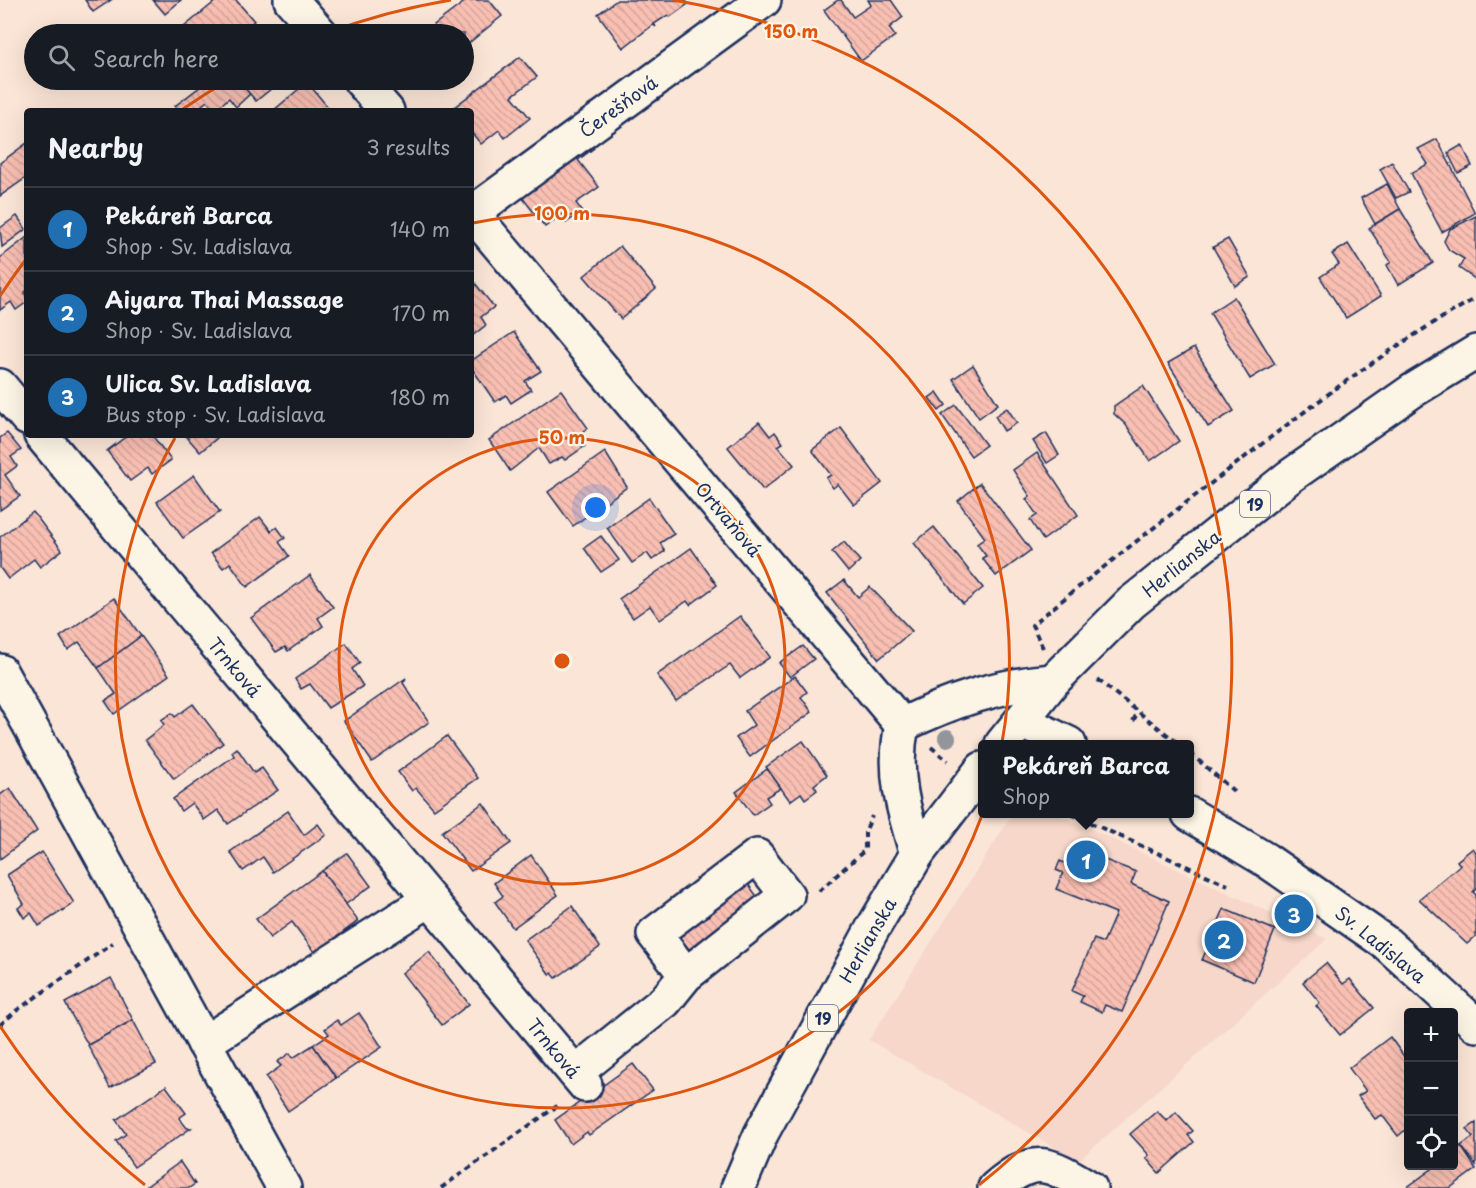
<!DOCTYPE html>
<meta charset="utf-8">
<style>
:root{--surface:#171b24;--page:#20242c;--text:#f1f3f6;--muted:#9ea1a6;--line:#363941;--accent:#1f6fb2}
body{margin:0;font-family:"Playpen Sans",sans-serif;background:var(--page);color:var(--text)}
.controls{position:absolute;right:18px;bottom:18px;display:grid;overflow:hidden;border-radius:6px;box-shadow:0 6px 24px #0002}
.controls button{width:54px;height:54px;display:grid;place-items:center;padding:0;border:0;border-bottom:2px solid var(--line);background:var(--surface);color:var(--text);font:30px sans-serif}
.you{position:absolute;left:596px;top:508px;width:21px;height:21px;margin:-15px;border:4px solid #fff;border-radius:50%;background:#1a73e8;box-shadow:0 0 0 9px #1a73e833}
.badge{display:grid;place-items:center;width:39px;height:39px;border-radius:50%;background:var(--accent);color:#fff;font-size:20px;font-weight:700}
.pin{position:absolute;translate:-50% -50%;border:3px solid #fff;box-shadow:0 2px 6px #0006}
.popup{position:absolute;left:978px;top:740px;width:216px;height:78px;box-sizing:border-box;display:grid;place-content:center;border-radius:6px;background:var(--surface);filter:drop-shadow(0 2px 4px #0005);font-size:20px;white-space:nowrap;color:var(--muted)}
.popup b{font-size:22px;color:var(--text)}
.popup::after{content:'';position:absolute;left:50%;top:100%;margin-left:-12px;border:12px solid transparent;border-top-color:var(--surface)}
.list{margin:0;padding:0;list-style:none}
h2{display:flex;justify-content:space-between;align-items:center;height:78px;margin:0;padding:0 24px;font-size:26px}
h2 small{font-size:20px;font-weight:400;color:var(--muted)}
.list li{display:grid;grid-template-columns:39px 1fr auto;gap:18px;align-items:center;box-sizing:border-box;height:84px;padding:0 24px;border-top:2px solid var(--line)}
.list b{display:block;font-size:22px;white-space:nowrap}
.list p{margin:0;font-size:20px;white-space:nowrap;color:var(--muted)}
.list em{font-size:20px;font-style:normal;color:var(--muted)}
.icon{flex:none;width:33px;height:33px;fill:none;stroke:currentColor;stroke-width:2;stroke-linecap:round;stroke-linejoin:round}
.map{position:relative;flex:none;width:1476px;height:1188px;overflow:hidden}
.search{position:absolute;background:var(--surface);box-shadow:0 6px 24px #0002;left:24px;top:24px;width:450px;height:66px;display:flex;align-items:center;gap:15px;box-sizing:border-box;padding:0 21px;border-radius:33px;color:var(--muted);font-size:22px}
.panel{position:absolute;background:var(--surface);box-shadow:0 6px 24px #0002;left:24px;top:108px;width:450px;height:330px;border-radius:6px}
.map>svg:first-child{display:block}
.built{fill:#f6d7c9}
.building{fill:url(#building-back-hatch);stroke:#1b2f5e;stroke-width:1.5}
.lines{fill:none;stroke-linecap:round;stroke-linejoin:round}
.minor-casing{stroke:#1b2f5e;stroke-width:38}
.major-casing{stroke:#1b2f5e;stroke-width:38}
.path{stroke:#1b2f5e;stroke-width:4;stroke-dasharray:6 4.5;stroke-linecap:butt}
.minor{stroke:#fcf5e5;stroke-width:33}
.major{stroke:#fcf5e5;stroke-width:33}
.tree{fill:#92959c}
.ring{fill:none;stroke:#de5710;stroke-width:3}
.labels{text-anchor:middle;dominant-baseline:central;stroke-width:4.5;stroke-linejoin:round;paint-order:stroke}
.shield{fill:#fcf5e5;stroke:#5e6a86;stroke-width:1.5}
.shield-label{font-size:16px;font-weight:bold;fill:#1b2f5e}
.street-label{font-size:18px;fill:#1b2f5e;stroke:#fcf5e5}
.centre{fill:#de5710;stroke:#fcf5e5;stroke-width:3}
.ring-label{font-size:18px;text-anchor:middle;font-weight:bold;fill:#de5710;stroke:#fcf5e5;stroke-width:4.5;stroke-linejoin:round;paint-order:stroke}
</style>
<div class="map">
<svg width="1476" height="1188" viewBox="0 0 1476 1188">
<defs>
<pattern id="building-back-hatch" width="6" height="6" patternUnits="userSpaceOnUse" patternTransform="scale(1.5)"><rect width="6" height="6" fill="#f9bfb2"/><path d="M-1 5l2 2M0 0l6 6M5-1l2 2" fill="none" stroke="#d5a49c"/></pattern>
</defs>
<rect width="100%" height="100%" fill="#fbe5d6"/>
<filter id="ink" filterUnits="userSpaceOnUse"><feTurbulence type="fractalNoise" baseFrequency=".0167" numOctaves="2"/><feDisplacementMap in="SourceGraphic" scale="12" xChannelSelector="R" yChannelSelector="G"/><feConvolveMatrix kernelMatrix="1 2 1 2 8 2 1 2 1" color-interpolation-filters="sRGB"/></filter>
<g filter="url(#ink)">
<polygon class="built" points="1016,814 1058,814 1327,939 1078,1161 869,1040 1010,818"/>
<g class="building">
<polygon points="85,0 111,0 93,12"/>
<polygon points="153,0 181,0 165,14"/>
<polygon points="217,0 236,0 254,21 238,34 191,34 184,27"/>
<polygon points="467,0 489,0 502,16 464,47 464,34 422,34"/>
<polygon points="617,0 685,0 688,4 670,17 668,15 654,24 656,27 653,25 623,48 598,14"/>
<polygon points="838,0 841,0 853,17 871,5 868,0 891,0 903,17 889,28 895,36 861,61 824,10"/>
<polygon points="520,57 537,77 512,96 530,118 505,138 499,130 481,144 471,132 471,111 455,111 453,108"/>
<polygon points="209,80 238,80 250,94 236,107 229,98 215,110 207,101 195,111 179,111 175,106"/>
<polygon points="238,80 282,80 256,101"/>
<polygon points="428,80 449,80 436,89"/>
<polygon points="307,82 331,111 273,111"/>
<polygon points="586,138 594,148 578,160 599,187 576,203 582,211 566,223 560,216 545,227 518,192"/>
<polygon points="1437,139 1475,213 1442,232 1411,173 1428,164 1418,149"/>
<polygon points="27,143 27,177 0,196 0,163"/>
<polygon points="1462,145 1472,166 1458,173 1448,153"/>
<polygon points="1392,162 1409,192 1396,198 1380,169"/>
<polygon points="1387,184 1400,209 1375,224 1361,198"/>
<polygon points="1400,209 1433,263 1398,285 1387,265 1391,262 1369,228"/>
<polygon points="17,216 26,229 2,247 0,228"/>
<polygon points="1476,216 1476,278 1475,279 1459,268 1464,259 1449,250 1444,241 1450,229"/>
<polygon points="27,237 27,290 25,292 27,302 16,310 11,302 0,310 0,258"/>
<polygon points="1228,239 1250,277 1235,286 1213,247"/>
<polygon points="1348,244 1381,296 1346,318 1320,277 1339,264 1332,254"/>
<polygon points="620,246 656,289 621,319 584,276"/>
<polygon points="471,278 494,307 481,317 486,325 472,336"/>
<polygon points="1234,297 1275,364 1250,379 1210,313"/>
<polygon points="514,332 541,371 525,381 531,390 511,403 506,395 495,402 471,367 471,361"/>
<polygon points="1194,348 1234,411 1208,427 1168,363"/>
<polygon points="973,365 998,404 979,418 953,379"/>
<polygon points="1143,386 1179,441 1150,461 1126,425 1114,414 1114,406"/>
<polygon points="561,390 588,428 578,435 585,446 565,460 562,457 549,464 539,448 510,471 489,440"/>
<polygon points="937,392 946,405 939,411 929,398"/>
<polygon points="956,405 986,445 971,456 942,415"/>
<polygon points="1007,408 1017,423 1004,431 995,416"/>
<polygon points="759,422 770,436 775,432 783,443 778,446 794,465 763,490 728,447"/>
<polygon points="841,428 882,483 854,505 838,484 833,488 826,478 831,475 812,450"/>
<polygon points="7,433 21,450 11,457 17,466 5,475 20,496 0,510 0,438"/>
<polygon points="1046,433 1059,455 1047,463 1033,441"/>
<polygon points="128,435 152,435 171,460 152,474 148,468 130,481 107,451"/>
<polygon points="215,435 217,438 200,452 186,436"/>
<polygon points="605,452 627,487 573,526 548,492"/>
<polygon points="1037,453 1078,515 1043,540 1030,520 1037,515 1026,499 1030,496 1013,470"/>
<polygon points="194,475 220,512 183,538 157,502"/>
<polygon points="980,483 1031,550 996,576 982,558 986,556 977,544 985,538 958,501"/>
<polygon points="649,498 674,534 660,543 665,551 652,560 647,553 632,563 607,528"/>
<polygon points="33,512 62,550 40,567 34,559 8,579 0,568 0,537"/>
<polygon points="260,517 271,531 277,527 285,538 279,542 289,556 247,587 230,563 223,568 211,553"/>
<polygon points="934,527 983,588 963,604 914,543"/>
<polygon points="601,536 619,560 601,572 584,548"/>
<polygon points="844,542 860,561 848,572 832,552"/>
<polygon points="691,548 717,585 690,605 687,601 660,620 650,606 633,618 619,599"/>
<polygon points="310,575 333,607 318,618 323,626 288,651 285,647 276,652 251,618"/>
<polygon points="844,580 858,597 870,587 912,631 879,659 827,593"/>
<polygon points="114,598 141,636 98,668 79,642 68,650 60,637"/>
<polygon points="740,616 770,657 740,678 730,665 676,701 657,675"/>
<polygon points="141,636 169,675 114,714 105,701 116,694 98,668"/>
<polygon points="346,643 360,663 352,669 363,686 328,708 310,684 301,689 295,679"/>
<polygon points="803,646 814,659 790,677 779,663"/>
<polygon points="795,676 807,692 801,697 812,712 750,757 736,738 754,725 745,711"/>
<polygon points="406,678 403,683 429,722 372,762 344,721"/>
<polygon points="193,704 223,743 174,779 145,740 164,725 161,720 172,713 175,717"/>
<polygon points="447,736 478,778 434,809 416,788 412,791 398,772"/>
<polygon points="803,741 827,775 814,785 817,790 805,799 801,793 790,801 766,767"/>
<polygon points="237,748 254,773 262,768 278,790 228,824 218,810 204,820 192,803 181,811 173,799 234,756 232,752"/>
<polygon points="767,769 781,788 766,797 770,803 753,815 736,792"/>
<polygon points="10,788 37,831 0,859 0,795"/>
<polygon points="483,803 511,843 471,871 442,832"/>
<polygon points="288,811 304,835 318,824 326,835 273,872 263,857 243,871 230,852"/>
<polygon points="1074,848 1136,872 1131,884 1169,901 1122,1012 1105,1005 1102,1012 1080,1002 1083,996 1072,991 1094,939 1103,943 1116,913 1056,889 1063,873 1056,870 1060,861 1067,864"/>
<polygon points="1473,848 1476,852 1476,889 1473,892 1476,895 1476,936 1467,944 1419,899 1460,865 1457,861"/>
<polygon points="42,852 74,903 39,926 31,913 24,918 18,908 24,904 7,875"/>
<polygon points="347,853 371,886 346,904 322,871"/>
<polygon points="531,855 558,895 513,928 495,902 503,896 494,883"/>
<polygon points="322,871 358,921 315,953 292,922 270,938 256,919"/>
<polygon points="742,876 762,903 693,955 673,928"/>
<polygon points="572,906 600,947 556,978 552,973 550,975 525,940"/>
<polygon points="1224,909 1275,930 1254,982 1202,960"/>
<polygon points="429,952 469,1004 442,1025 402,973"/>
<polygon points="1326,963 1343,984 1350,979 1374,1008 1340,1035 1316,1006 1320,1003 1303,982"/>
<polygon points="111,978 133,1020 88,1045 65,1003"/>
<polygon points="359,1013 382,1047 336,1078 313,1045 329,1034 325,1029 337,1020 341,1025"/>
<polygon points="133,1020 156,1064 110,1088 88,1045"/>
<polygon points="1390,1037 1408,1062 1408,1128 1398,1136 1382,1115 1375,1119 1358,1096 1366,1091 1349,1068"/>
<polygon points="313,1045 336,1078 288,1111 266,1077 281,1066 277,1062 290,1053 293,1058"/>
<polygon points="633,1064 653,1090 589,1135 587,1132 571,1144 555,1120"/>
<polygon points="166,1086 186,1113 179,1118 187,1128 191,1128 134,1167 116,1141 126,1134 116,1120"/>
<polygon points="1157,1111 1167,1121 1176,1112 1193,1131 1188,1135 1194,1142 1159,1173 1146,1158 1149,1155 1130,1134"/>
<polygon points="1476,1123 1476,1165 1461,1146 1473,1137 1467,1129"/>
<polygon points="1461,1146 1476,1169 1450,1188 1406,1188 1436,1166 1454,1166 1454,1152"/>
<polygon points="180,1162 195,1184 189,1188 144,1188"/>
</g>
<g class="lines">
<defs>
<g id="minor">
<polyline points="291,0 321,34"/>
<polyline points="360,80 387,111"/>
<polyline points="471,212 902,725"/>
<polyline points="472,213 764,0"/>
<polyline points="0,386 27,418"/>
<polyline points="41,435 585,1085"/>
<polyline points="0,671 284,1188"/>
<polyline points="1021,721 1069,744"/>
<path d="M902 725C952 701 997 685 1053 681"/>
<path d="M902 725C892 772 903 809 917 854"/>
<polyline points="1189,814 1266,860 1386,943 1476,1025"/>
<polyline points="204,1043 429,900"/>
<polyline points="575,1073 665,1001 686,975 787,895 757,856 654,934 686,975"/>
<path d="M995 1188C1035 1154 1047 1162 1090 1188"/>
</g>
<g id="major">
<polyline points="1002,744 1053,681 1131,603 1289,477 1412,391 1476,352"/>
<polyline points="738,1188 761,1134 873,928 917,854 982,769"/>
</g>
</defs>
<use href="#minor" class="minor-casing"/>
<use href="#major" class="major-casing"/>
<g class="path">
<path d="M1043 648 1032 625C1100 569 1170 515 1240 461 1316 402 1392 345 1476 298"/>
<polyline points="1098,680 1179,744"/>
<polyline points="1133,721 1138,712"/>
<polyline points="931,747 948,761"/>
<polyline points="1190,753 1237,794"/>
<polyline points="1071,814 1228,885"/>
<polyline points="819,891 865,850 865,832 872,816"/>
<polyline points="0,1025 16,1011 113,943"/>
<polyline points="441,1188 560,1104"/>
</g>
<use href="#minor" class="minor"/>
<use href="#major" class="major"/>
</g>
<circle class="tree" cx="947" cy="738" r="9"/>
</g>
<g class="ring">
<circle cx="562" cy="661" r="223"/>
<path d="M473 223A447 447 0 1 1 175 438"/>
<path d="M145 1185A670 670 0 0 1 0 1026M0 296A670 670 0 0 1 27 258M183 109A670 670 0 0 1 227 81M327 33A670 670 0 0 1 451 0M673 0A670 670 0 0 1 979 1185"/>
</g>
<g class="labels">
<g class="shield">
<rect x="1240" y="491" width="30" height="26" rx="4.5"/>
<rect x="808" y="1005" width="30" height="26" rx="4.5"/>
</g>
<g class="shield-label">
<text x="1255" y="504">19</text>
<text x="823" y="1018">19</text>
</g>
<g class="street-label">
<text transform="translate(618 106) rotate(-36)">Čerešňová</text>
<text transform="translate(729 519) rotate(50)">Ortvaňová</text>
<text transform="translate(1181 563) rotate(-39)">Herlianska</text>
<text transform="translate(235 667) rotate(50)">Trnková</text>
<text transform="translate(867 940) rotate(-60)">Herlianska</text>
<text transform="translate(1381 944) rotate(39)">Sv. Ladislava</text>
<text transform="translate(554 1048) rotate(50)">Trnková</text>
</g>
</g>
<circle cx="562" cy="661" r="9" class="centre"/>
<g class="ring-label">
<text x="791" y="38">150 m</text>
<text x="562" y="220">100 m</text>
<text x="562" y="444">50 m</text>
</g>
</svg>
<div class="controls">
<button>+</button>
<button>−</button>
<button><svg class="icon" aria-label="locate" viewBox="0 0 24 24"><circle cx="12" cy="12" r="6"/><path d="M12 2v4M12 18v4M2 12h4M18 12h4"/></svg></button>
</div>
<div class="you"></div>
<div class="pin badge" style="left:1086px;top:860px">1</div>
<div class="popup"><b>Pekáreň Barca</b>Shop</div>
<div class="pin badge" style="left:1224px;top:940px">2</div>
<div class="pin badge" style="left:1294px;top:914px">3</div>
<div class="search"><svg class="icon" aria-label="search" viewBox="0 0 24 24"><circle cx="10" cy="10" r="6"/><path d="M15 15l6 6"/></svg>Search here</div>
<section class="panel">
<h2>Nearby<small>3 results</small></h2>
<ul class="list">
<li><span class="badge">1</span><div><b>Pekáreň Barca</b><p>Shop · Sv. Ladislava</p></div><em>140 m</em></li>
<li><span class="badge">2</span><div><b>Aiyara Thai Massage</b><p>Shop · Sv. Ladislava</p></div><em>170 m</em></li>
<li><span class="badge">3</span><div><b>Ulica Sv. Ladislava</b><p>Bus stop · Sv. Ladislava</p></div><em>180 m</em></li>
</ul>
</section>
</div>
